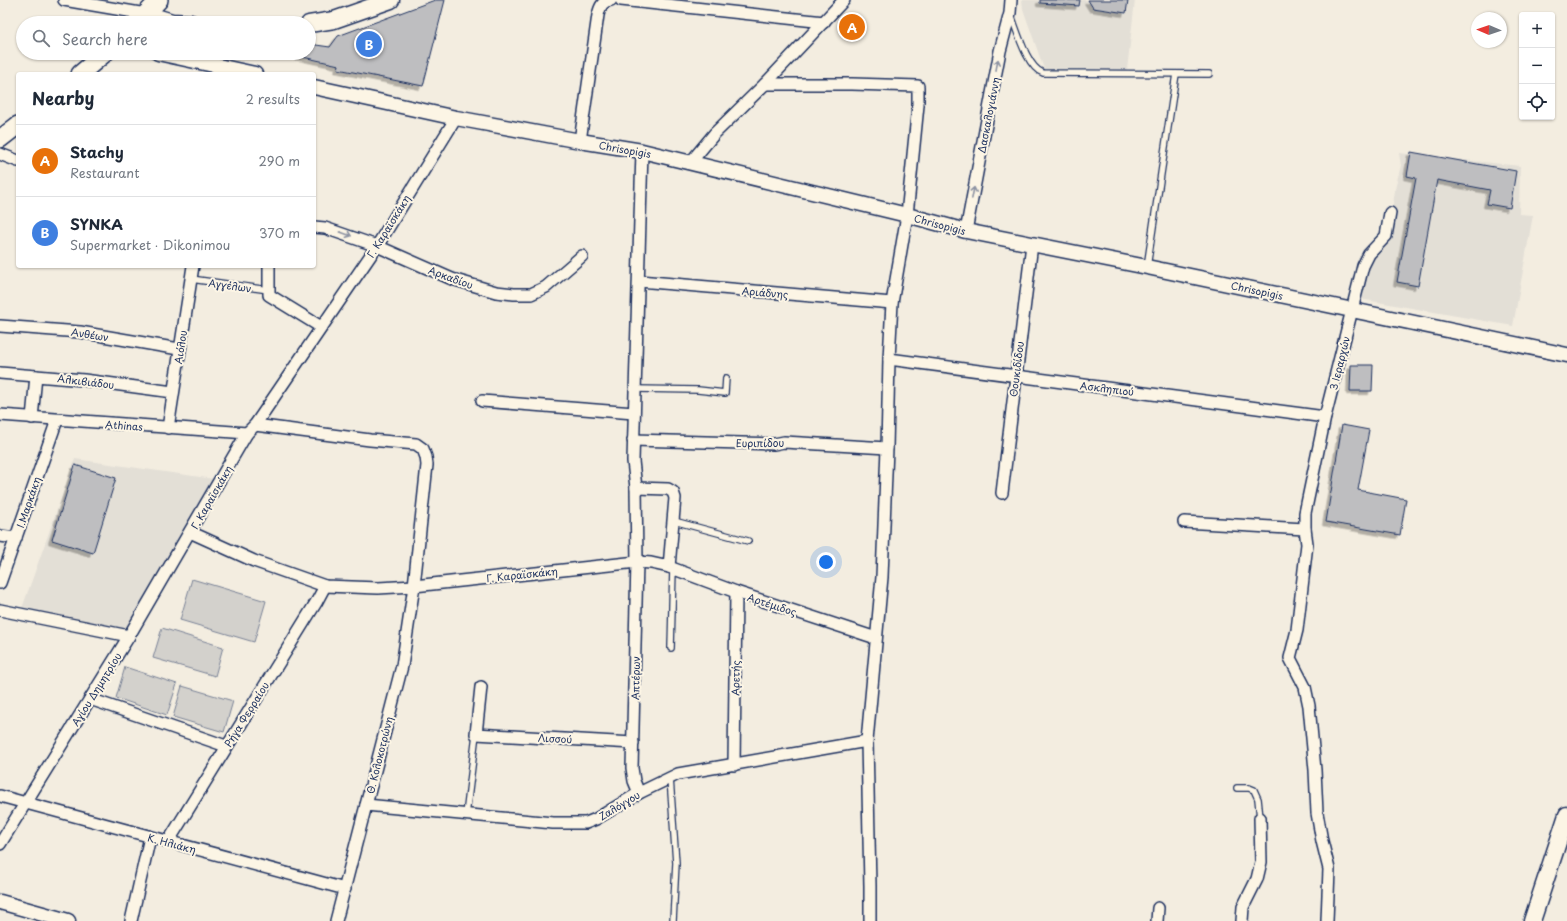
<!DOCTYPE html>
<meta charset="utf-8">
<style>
:root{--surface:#fff;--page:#f6f6f7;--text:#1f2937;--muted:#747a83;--line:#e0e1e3;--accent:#d1495b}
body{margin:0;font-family:"Playpen Sans",sans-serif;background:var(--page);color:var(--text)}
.controls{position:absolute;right:12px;top:12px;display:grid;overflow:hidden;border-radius:4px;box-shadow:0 1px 3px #0004}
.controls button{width:36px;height:36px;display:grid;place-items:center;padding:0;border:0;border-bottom:1px solid var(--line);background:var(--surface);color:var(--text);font:20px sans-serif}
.compass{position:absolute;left:1471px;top:12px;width:36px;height:36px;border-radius:50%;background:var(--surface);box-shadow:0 1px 3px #0004;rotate:272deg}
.you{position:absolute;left:826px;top:562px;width:14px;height:14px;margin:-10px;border:3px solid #fff;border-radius:50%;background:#1a73e8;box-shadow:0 0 0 6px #1a73e833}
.badge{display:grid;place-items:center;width:26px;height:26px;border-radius:50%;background:var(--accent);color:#fff;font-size:13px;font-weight:700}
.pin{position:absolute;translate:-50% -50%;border:2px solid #fff;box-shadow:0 1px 4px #0006}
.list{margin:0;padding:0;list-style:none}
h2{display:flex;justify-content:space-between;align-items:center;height:52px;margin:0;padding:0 16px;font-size:17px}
h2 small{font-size:13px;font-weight:400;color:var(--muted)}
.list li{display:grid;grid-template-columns:26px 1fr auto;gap:12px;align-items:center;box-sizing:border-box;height:72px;padding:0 16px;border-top:1px solid var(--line)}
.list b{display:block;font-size:15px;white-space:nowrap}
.list p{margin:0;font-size:13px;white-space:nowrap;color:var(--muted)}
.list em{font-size:13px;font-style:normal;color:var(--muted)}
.icon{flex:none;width:22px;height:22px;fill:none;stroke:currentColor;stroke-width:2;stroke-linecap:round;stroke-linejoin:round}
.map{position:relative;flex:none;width:1567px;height:921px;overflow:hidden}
.search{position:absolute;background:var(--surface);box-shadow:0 1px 3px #0004;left:16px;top:16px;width:300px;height:44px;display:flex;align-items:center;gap:10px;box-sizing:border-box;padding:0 14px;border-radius:22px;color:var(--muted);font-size:15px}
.panel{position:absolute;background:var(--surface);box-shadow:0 1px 3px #0004;left:16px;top:72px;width:300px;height:196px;border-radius:4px}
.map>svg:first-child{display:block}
.built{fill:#e3dfd6}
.green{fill:#d3d1cc;stroke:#778095}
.building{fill:#bebec0;stroke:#1b2f5e;filter:url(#shadow)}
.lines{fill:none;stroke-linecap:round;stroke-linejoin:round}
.service-casing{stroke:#1b2f5e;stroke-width:8}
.minor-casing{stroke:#1b2f5e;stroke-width:14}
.tertiary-casing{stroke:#1b2f5e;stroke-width:17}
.secondary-casing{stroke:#1b2f5e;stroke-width:19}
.primary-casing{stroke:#1b2f5e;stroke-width:20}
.service{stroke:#fcf5e5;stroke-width:5.5}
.minor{stroke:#fcf5e5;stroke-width:11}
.tertiary{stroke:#fcf5e5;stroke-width:14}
.secondary{stroke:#fcf5e5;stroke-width:16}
.primary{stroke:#fcf5e5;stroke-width:17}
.oneway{stroke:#8c92a2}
.labels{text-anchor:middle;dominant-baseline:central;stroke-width:4;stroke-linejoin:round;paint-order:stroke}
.street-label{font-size:10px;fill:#1b2f5e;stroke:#fcf5e5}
</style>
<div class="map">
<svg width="1567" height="921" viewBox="0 0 1567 921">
<defs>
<filter id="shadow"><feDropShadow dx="-3.5" dy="3.5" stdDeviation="0" flood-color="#0004"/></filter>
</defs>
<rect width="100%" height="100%" fill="#f3ede0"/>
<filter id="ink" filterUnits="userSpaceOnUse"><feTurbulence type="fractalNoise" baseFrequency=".025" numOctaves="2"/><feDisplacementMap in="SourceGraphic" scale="8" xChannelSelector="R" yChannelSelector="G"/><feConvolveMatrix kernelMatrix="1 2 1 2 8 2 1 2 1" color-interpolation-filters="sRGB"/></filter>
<g filter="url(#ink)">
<g class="built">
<polygon points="1022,0 1135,0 1127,70 1044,69 1023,9"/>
<polygon points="1399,153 1520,166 1519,214 1533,215 1513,326 1355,298 1367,258 1389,231 1396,184 1401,166"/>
<polygon points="75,459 214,479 128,633 21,611"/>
</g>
<g class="green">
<polygon points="192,579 266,601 254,642 180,620"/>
<polygon points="162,628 223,647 215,676 153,658"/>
<polygon points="125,667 177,684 167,715 116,698"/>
<polygon points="182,686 233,701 224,732 173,717"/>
</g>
<g class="building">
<polygon points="435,0 445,0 423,86 338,69 339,65 298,56 299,53 309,53 309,44 330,47 338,36"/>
<polygon points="1040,0 1080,0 1079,6 1040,3"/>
<polygon points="1088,0 1128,0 1126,13 1093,8"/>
<polygon points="1411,152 1516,171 1510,208 1487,204 1490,190 1437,180 1418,286 1397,282 1416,178 1407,176"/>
<polygon points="1351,365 1373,365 1372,391 1350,391"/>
<polygon points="1342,425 1369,430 1358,490 1406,499 1400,535 1326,522"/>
<polygon points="75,465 116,478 93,553 52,540"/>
</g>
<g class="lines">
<defs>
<g id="service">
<path d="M1011 15C1017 30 1027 68 1043 73L1209 74"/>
<polyline points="1147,267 1176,74"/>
<polyline points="191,279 269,290"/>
<polyline points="635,389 698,390 725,393 726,378"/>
<polyline points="674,521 748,541"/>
<polyline points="671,648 673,568"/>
<polyline points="670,778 676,863 673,921"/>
<polyline points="1237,788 1249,788 1254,790 1258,799 1260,818"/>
<polyline points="466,815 476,734"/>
</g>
<g id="minor">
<polyline points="64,0 146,14"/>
<polyline points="621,0 824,22"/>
<polyline points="765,84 852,84 918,86 918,105 907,215 892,303 889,359 887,448 882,577 867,741 870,886 870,921"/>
<path d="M580 141 598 15C600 7 602 1 611 0"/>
<polyline points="0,154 18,161"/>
<polyline points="690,163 715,133 765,84 844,0"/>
<polyline points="314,227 325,228 377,246 452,279 496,292 514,294 531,294 546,287 582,256"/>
<polyline points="966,231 1000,51 1010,13 1011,0"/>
<polyline points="269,266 269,295 321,327"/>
<polyline points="639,281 892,303"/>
<polyline points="0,326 80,332 179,349"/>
<polyline points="889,359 1325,417"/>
<polyline points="0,373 84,380 173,392"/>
<polyline points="482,401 634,413"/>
<polyline points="0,415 247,433"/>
<polyline points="32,418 36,376"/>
<polyline points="255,425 370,440 416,444 423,449 426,457 427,465 414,586 402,666 336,921"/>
<polyline points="168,428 193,266"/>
<polyline points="633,440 774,444 784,442 887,448"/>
<polyline points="636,488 637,562 632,768 634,781 639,793"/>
<polyline points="1002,493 1032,244"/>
<polyline points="1184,522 1305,529"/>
<polyline points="190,532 254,561 325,586 378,588 414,586 637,562 651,563 669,567 675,498 673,492 668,489 636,488 633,461 642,151"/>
<polyline points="0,536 16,538"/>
<polyline points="669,567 736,592 876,638"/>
<polyline points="0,583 57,420"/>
<polyline points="0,610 129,636"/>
<polyline points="481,687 476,734 633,743"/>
<polyline points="90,699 226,746"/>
<polyline points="734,765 736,592"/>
<polyline points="0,796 345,889"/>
<polyline points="366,805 553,823 586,823 596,819 639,793 678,774 867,741"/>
<polyline points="168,842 317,601 325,586"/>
<polyline points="0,844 129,636 247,433 255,425 377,246 456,118"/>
<polyline points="131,921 150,837"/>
<polyline points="1157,921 1158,908"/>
<polyline points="1242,921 1243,907 1257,879 1261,862 1260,818"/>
<polyline points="1327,921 1329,869 1322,841 1317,813 1315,770 1309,706 1305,687 1290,658 1297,630 1307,544 1305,529 1305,513 1325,417 1363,266 1369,254 1386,236 1390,213"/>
</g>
<g id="tertiary">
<polyline points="158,53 255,74"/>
<polyline points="314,87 456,118 580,141 642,151 907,215 966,231 1147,267 1567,355"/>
<polyline points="0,902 68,921"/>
</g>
<g id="secondary">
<polyline points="146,14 172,22 191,23"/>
<polyline points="309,24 334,20 391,0"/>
<polyline points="1532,921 1567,815"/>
</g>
<g id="primary">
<polyline points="137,23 159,0"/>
<polyline points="80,74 105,53"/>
<polyline points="0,139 18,125"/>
</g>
</defs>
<use href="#service" class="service-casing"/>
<use href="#minor" class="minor-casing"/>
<use href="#tertiary" class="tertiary-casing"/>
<use href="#secondary" class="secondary-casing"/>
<use href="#primary" class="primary-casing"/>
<use href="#service" class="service"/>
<use href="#minor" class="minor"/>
<use href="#tertiary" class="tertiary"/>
<use href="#secondary" class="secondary"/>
<use href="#primary" class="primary"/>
</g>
<defs><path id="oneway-shaft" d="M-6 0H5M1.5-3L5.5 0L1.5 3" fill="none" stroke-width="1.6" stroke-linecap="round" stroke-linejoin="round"/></defs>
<g class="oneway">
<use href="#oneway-shaft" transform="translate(997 65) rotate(-79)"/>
<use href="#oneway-shaft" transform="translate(973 193) rotate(-79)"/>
<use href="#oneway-shaft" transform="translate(346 234) rotate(20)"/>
</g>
</g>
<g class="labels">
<g class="street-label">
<text transform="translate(988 115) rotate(-79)">Δασκαλογιάννη</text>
<text transform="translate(625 149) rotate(10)">Chrisopigis</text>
<text transform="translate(940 224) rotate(15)">Chrisopigis</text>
<text transform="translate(388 226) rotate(-58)">Γ. Καραϊσκάκη</text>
<text transform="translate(451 277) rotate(20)">Αρκαδίου</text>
<text transform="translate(230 285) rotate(8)">Αγγέλων</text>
<text transform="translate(1257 290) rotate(12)">Chrisopigis</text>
<text transform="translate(765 292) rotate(5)">Αριάδνης</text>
<text transform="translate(90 334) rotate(9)">Ανθέων</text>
<text transform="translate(180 347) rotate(-81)">Αιόλου</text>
<text transform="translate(1339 363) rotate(-76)">3 Ιεραρχών</text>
<text transform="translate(1016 369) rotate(-83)">Θουκιδίδου</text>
<text transform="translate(86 381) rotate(7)">Αλκιβιάδου</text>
<text transform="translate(1107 388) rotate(7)">Ασκληπιού</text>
<text transform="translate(124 425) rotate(4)">Athinas</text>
<text x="760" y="442">Ευριπίδου</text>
<text transform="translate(211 497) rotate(-60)">Γ. Καραϊσκάκη</text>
<text transform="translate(28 502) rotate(-71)">Ι.Μαρκάκη</text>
<text transform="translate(522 574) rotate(-6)">Γ. Καραϊσκάκη</text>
<text transform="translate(772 604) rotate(18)">Αρτέμιδος</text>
<text transform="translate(635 678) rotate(-89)">Απτέρων</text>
<text transform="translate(735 678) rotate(-89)">Αρετής</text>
<text transform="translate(96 689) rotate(-58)">Αγίου Δημητρίου</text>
<text transform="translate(246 714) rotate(-58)">Ρήγα Φερραίου</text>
<text transform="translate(555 738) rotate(3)">Λισσού</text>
<text transform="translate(379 755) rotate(-76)">Θ. Κολοκοτρώνη</text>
<text transform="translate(619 805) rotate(-31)">Ζαλόγγου</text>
<text transform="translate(172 843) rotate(15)">Κ. Ηλιάκη</text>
</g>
</g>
</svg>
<div class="controls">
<button>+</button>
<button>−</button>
<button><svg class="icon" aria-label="locate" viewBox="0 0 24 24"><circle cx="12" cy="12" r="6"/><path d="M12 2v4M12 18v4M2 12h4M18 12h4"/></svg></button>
</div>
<svg class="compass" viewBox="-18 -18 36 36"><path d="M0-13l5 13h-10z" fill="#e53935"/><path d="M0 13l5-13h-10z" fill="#747a83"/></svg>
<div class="you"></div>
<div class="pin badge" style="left:852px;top:27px;background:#e8710a">A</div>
<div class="pin badge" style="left:369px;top:44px;background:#3f7fe0">B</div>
<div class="search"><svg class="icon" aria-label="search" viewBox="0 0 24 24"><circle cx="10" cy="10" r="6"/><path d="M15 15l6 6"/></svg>Search here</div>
<section class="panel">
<h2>Nearby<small>2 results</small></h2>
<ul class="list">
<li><span class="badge" style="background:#e8710a">A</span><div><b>Stachy</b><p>Restaurant</p></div><em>290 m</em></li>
<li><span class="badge" style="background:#3f7fe0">B</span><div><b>SYNKA</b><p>Supermarket · Dikonimou</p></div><em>370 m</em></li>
</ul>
</section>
</div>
